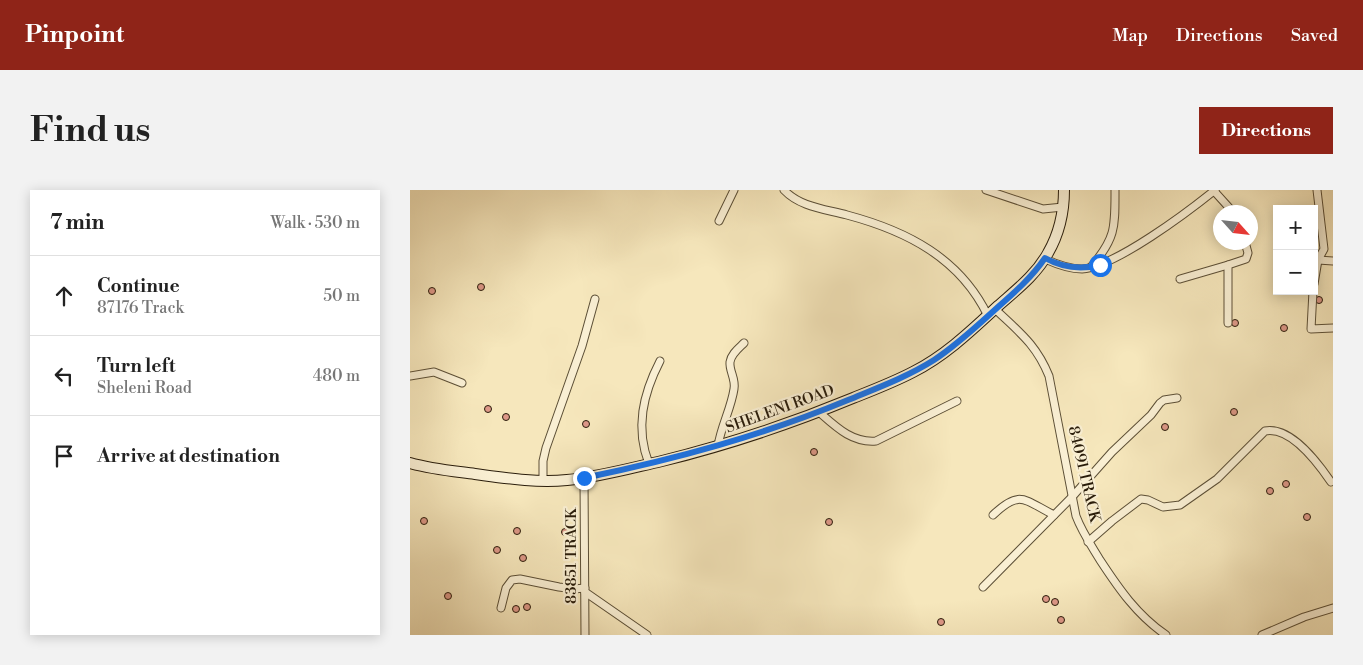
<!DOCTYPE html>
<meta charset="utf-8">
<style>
:root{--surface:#fff;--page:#f2f2f2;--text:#222;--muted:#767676;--line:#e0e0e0;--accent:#8f2418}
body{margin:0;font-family:"Libre Bodoni",serif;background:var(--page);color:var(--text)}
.controls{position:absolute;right:15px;top:15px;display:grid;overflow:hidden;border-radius:0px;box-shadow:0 2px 12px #0003}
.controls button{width:45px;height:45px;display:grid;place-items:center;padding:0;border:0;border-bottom:1px solid var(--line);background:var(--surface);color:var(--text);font:25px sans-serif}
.compass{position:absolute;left:803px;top:15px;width:45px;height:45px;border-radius:50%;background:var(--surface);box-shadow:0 2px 12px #0003;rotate:117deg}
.stop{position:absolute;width:15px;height:15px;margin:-11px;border:4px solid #1a73e8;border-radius:50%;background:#fff}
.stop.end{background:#1a73e8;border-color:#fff;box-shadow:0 1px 5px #0008}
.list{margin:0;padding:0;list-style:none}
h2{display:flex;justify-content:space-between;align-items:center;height:65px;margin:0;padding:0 20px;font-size:21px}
h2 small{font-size:16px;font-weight:400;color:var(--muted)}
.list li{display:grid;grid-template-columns:32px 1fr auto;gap:15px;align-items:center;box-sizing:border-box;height:80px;padding:0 20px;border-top:1px solid var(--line)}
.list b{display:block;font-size:19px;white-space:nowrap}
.list p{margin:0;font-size:16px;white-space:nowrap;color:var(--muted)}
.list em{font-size:16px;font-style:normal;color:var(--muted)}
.icon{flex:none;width:28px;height:28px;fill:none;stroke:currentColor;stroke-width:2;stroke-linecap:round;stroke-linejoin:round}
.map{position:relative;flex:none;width:923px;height:445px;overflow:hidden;border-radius:0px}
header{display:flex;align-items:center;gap:30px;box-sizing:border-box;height:70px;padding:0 25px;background:var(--accent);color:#fff}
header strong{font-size:24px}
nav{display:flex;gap:28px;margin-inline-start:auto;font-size:18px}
.intro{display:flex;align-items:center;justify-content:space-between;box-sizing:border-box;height:120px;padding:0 30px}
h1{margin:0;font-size:35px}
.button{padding:12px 22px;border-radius:0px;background:var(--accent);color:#fff;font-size:18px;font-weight:700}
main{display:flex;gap:30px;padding:0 30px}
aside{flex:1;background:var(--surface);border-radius:0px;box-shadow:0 2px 12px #0003}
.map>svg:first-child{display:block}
.building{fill:#dd9888;stroke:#291c0a}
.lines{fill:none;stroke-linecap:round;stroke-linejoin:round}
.street-casing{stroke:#5c4f36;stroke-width:9}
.secondary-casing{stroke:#291c0a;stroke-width:12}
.street{stroke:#f9efd3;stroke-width:7}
.secondary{stroke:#f9efd3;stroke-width:10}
.route{stroke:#1a73e8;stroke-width:6}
.labels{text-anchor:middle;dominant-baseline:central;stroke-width:4.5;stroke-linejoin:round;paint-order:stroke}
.street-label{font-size:15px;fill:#291c0a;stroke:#f9efd3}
</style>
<header>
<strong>Pinpoint</strong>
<nav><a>Map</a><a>Directions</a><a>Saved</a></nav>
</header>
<div class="intro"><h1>Find us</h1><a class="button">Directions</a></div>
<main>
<aside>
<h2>7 min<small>Walk · 530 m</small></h2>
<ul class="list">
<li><svg class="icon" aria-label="ahead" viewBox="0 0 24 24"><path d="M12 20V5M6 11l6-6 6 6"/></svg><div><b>Continue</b><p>87176 Track</p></div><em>50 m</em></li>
<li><svg class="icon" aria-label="left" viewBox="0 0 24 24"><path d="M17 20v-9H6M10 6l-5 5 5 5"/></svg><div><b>Turn left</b><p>Sheleni Road</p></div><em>480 m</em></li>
<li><svg class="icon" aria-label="arrive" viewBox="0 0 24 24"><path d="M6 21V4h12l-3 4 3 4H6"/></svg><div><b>Arrive at destination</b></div></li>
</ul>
</aside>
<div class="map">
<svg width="923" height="445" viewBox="0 0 923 445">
<rect width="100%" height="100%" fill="#f6e7bc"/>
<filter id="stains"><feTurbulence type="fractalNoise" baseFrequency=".004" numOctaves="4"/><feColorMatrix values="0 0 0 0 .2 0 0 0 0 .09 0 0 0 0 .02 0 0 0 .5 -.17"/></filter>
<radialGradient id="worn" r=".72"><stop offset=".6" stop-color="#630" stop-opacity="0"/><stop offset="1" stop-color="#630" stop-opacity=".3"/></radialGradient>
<g class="building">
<circle cx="71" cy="97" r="3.5"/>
<circle cx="22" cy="101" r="3.5"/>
<circle cx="909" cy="110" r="3.5"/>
<circle cx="825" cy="133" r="3.5"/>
<circle cx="874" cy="138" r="3.5"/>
<circle cx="78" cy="219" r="3.5"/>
<circle cx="824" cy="222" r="3.5"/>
<circle cx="96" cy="227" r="3.5"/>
<circle cx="176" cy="234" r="3.5"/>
<circle cx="755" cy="237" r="3.5"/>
<circle cx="404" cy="262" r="3.5"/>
<circle cx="876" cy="294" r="3.5"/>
<circle cx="860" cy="301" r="3.5"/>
<circle cx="897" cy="327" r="3.5"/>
<circle cx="14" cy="331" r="3.5"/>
<circle cx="419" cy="332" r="3.5"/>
<circle cx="107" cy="341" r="3.5"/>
<circle cx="155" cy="342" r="3.5"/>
<circle cx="87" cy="360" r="3.5"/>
<circle cx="113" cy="368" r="3.5"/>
<circle cx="38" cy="406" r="3.5"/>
<circle cx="636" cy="409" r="3.5"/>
<circle cx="645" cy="412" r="3.5"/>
<circle cx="117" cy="417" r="3.5"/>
<circle cx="106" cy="419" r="3.5"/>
<circle cx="651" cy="430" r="3.5"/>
<circle cx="531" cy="432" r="3.5"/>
</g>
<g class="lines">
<defs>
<g id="street">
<path d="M374 0C390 17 415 19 437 25 497 41 550 68 578 126"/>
<polyline points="576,0 633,19 653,17"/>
<polyline points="804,1 823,22"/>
<polyline points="309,31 324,0"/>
<path d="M635 69C646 74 660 79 672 79 705 77 779 21 805 0"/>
<polyline points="908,70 923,71"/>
<path d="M681 77C706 48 705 37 705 0"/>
<polyline points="770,89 818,75"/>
<polyline points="904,94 908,70 914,59 907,0"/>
<polyline points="903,101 901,139 923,138"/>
<path d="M585 119C609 142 626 154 639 186L666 326C672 342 681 355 690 370 709 399 727 425 756 445"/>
<polyline points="818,133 818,75 836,69 838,63 835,52"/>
<polyline points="0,186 24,182 52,193"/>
<path d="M409 222C426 237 442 253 466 251L547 211"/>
<path d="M308 256C311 236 321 219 324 199 326 189 319 181 320 172 321 164 329 158 334 153"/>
<path d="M239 274C225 238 233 204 250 171"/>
<polyline points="174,288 175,445"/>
<polyline points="133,291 133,271 136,258 172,156 185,109"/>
<path d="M583 325C610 299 614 310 644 325"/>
<path d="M678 352 702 331 731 309 738 310 753 317 770 315 807 289 855 241C881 236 908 273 921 292"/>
<polyline points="573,397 662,307 702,262 741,225 750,213 754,210 767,208"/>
<polyline points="175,402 237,445"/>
<polyline points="91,418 96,398 102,390 110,389 149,397 164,399 175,398"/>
<polyline points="852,445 894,427 923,418"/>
</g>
<path id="secondary" d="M0 273C21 279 43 281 65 284 95 288 126 293 157 290 189 287 221 278 252 271 317 255 380 234 443 208 463 200 484 192 503 182 535 166 562 140 588 116 606 100 626 85 638 63 649 44 654 22 654 0"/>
</defs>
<use href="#street" class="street-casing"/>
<use href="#secondary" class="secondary-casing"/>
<use href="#street" class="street"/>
<use href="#secondary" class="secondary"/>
</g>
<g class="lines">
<path class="route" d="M174 288C266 269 351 246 438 210 467 198 497 187 524 170 547 155 567 136 588 117 605 102 622 87 635 68 653 78 670 80 690 75"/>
</g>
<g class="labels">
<g class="street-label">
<text transform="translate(370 219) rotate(-20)">SHELENI ROAD</text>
<text transform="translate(674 284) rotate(77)">84091 TRACK</text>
<text transform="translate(161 366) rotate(-90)">83851 TRACK</text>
</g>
</g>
<rect width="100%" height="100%" filter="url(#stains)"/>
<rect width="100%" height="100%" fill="url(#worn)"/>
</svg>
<div class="controls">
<button>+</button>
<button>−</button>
</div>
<svg class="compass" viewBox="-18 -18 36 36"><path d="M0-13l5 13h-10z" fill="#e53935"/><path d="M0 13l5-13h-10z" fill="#767676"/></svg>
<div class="stop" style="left:690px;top:75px"></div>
<div class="stop end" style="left:174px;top:288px"></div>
</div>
</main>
